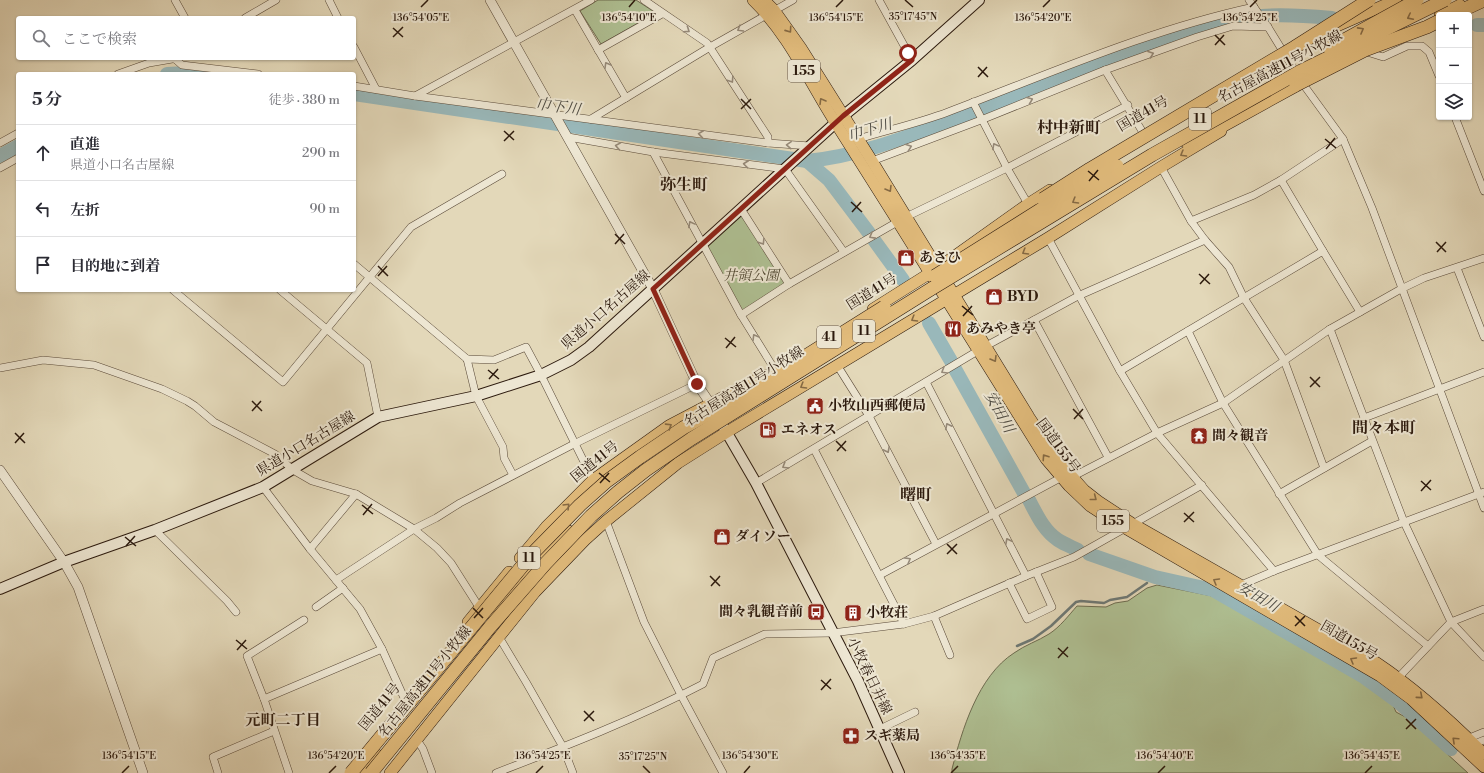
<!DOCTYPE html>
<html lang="ja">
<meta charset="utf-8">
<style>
:root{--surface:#fff;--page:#f7f7f7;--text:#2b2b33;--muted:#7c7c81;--line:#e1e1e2}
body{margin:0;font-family:"Libre Bodoni","Noto Serif JP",serif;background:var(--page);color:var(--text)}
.controls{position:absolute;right:12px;top:12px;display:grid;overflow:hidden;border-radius:4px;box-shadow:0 1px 3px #0004}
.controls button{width:36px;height:36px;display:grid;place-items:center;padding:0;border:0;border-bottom:1px solid var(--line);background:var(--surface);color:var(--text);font:20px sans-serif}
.stop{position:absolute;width:12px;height:12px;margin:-9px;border:3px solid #8f2418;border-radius:50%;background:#fff}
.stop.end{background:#8f2418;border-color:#fff;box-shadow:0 1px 4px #0008}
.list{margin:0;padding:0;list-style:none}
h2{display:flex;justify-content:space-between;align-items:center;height:52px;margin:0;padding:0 16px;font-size:17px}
h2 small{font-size:13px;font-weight:400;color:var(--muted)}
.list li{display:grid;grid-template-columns:26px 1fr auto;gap:12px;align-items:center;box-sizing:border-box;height:56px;padding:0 16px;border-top:1px solid var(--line)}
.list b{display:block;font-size:15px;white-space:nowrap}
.list p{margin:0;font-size:13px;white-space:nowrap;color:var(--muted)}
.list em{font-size:13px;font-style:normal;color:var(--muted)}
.icon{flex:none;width:22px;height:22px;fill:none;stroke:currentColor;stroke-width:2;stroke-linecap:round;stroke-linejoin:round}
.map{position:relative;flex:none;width:1484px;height:773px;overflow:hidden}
.search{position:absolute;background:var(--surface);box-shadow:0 1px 3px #0004;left:16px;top:16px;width:340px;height:44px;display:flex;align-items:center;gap:10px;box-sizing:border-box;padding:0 14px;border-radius:4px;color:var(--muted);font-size:15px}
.panel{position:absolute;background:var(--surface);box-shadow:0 1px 3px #0004;left:16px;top:72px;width:340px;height:220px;border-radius:4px}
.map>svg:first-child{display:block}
.green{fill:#afc093;stroke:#6d6c50}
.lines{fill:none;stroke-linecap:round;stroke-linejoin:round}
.stream{stroke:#6d7875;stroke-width:2.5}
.river{stroke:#99b8ba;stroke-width:14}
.minor-casing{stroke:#594938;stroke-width:8}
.tertiary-casing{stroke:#594938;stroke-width:10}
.secondary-casing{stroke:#2b190d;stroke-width:12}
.trunk-casing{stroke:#2b190d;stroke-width:12}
.motorway-casing{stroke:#2b190d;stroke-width:14}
.minor{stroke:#ede6d2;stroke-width:7}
.tertiary{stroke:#ede6d2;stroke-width:9}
.secondary{stroke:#ede6d2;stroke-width:10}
.trunk{stroke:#e2bc7c;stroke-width:11}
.motorway{stroke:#e2bc7c;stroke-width:13}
.motorway-bridge-casing{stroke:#2b190d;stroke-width:14;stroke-linecap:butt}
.motorway-bridge{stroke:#e2bc7c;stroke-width:13}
.oneway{stroke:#866a44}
.oneway2{stroke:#968a79}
.route{stroke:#8f2418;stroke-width:5}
.ticks{fill:none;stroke:#2b190d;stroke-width:1.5}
.labels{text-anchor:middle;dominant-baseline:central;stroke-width:4;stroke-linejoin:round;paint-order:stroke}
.shield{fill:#ede6d2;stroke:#655648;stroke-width:1}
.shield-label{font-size:13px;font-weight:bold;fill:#2b190d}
.street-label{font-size:14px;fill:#2b190d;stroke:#ede6d2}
.poi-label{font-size:14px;font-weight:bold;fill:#2b190d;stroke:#ede6d2;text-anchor:start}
.park-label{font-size:14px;font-style:italic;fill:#534b35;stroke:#ede6d2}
.water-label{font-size:15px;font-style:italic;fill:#4c4941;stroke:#ede6d2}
.neighbourhood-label{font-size:15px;font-weight:bold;fill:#2b190d;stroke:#ede6d2}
.quarter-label{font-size:16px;font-weight:bold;fill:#2b190d;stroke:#ede6d2}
.ticks-label{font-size:10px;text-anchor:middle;fill:#2b190d;stroke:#ede6d2;stroke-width:4;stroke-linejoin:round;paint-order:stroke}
</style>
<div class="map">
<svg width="1484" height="773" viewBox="0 0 1484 773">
<rect width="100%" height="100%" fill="#e3d8b9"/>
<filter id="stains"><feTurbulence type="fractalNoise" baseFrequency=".005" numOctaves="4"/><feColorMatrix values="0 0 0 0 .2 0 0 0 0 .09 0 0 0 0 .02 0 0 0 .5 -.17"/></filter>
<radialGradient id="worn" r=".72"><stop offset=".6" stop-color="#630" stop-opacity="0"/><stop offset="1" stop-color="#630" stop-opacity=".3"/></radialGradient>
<g class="green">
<polygon points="598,0 636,0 656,13 601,44 580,11"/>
<polygon points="741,209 789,284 741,315 705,249"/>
<path d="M1157 585 1212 596 1365 684 1388 700 1393 705 1396 712 1409 719 1468 773H952V769C962 730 978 676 1014 653 1025 645 1038 641 1049 634 1060 627 1069 615 1077 606L1106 607 1115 603 1128 601 1147 588Z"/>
</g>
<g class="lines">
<polyline class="stream" points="1017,646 1033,639 1051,626 1076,602 1081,601 1104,603 1110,600 1127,597 1147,583"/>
<g class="river">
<polyline points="1477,25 1484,25"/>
<polyline points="167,74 186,73 208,74"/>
<path d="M354 94 807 161C859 156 907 137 955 119 1021 94 1087 68 1154 45 1189 33 1225 20 1262 16 1285 14 1309 16 1332 18"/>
<polyline points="0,156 18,146"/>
<polyline points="807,161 829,180 869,233"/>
<polyline points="874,240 903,280"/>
<polyline points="929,323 951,361"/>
<polyline points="955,369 1024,493"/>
<path d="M1029 500C1037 515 1044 531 1058 540 1064 544 1072 547 1078 550"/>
<polyline points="1089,554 1155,577 1213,590 1364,677 1397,701 1451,749"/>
</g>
<defs>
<g id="minor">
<polyline points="175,0 185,18"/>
<polyline points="329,0 338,18"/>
<polyline points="644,0 707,43 768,137 768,143"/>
<polyline points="879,0 912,60"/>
<polyline points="1249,0 1268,27 1303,84 1343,139 1372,208 1484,508"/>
<polyline points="575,10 626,98"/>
<polyline points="245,18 276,0"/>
<polyline points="354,47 376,89"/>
<polyline points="598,50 662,14"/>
<polyline points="1367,52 1383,57 1407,46 1422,46 1429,52 1439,76"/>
<polyline points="175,59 182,65 258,74"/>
<polyline points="1105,70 1142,131"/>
<polyline points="118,74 149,63 178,58"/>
<polyline points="354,86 415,96 591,0"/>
<polyline points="415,96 768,143 810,146"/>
<polyline points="973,102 1007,168 1028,204"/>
<polyline points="1455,117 1484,191"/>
<polyline points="591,119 710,47 793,0"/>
<polyline points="568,137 653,152 785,169 844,252"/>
<path d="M858 139C888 130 919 123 948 112 1049 74 1148 30 1254 7"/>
<polyline points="0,143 18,133"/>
<polyline points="653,152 741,315 775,370"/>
<polyline points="872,161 981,120 1105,70 1197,37 1233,26 1268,27"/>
<polyline points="0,168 18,158"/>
<polyline points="1281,180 1323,251"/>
<polyline points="741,209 789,284"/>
<polyline points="1191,221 1254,195 1281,180 1343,139"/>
<polyline points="1048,238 1120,371 1157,433 1274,571"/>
<polyline points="1205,240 1229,267 1244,298 1284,360 1324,468"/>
<polyline points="354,264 467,359 476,396 503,447 504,458 513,475"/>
<polyline points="1457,268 1484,337"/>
<polyline points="173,290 283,382 411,227 502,174"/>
<polyline points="280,290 367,363 378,417"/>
<polyline points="741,315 789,284 906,217 1007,168 1128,105"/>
<polyline points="1034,320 1108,457"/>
<polyline points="1330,329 1404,522 1451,622 1484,657"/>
<polyline points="1188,331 1223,403 1318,555 1428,646"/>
<polyline points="467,359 494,360 526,347 541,375 593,480"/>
<polyline points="837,365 869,416 936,544"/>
<polyline points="0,368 43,360 94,365 162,389 187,401 195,406 214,422 275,454 293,470 312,481 356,494 414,529 437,548 451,563 479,607"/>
<polyline points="1120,371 1323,251 1360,312"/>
<polyline points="926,382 1026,576"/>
<polyline points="1364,418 1484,372"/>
<polyline points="814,449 904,624"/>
<polyline points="1072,477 1157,433 1223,403 1330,329 1401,289 1424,278 1484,258"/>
<polyline points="756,483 986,346 1078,296 1205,240 1191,221 1161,167"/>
<polyline points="263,487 310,549 360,609 382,649 405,700"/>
<polyline points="1279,494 1372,441"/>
<polyline points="606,521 644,622 681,695 723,773"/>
<polyline points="155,530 227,601 236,612"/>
<polyline points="310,549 356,494"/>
<polyline points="880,575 1064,476"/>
<polyline points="336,580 414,529 436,518 460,503 574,444 697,384"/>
<polyline points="1009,583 1027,619 1052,607 1036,572"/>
<polyline points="1241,585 1274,571 1484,492"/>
<polyline points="316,607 343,588"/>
<polyline points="934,616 950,655"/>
<polyline points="304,620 247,656 264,699 382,649"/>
<polyline points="499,637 526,682 563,747 573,773"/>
<polyline points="1398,678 1451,622 1484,609"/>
<polyline points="264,699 289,773"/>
<polyline points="880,729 915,712"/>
<polyline points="1467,739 1484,732"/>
<polyline points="417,740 423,749 432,773"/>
<polyline points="1474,744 1484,740"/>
<polyline points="218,773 213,757 274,731"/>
<path d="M496 773C566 746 636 719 703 684L713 658 765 634 832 633 904 624 934 616 1026 576 1074 557 1202 485"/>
</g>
<g id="tertiary">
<polyline points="490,0 653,289 697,384 710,403"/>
<polyline points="0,470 64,562 78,587 143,773"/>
</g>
<g id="secondary">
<polyline points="723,426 756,483 858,681 899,773"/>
<polyline points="0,589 64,562 155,530 263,487 378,417 476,396 541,375 571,360 589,347 843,116 912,60 979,0"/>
</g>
<g id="trunk">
<path d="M753 0C788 34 809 81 835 122 906 234 976 347 1046 459L1069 486 1090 506 1113 521 1380 676 1411 699 1484 767"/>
<path d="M764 0 774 10 801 48 872 161 1029 417 1059 462 1084 490 1098 501 1133 524 1377 663C1416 689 1451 721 1484 754"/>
<polyline points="1440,15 1460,5"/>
<polyline points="1337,26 1396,0"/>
<polyline points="873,309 938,268 1028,204 1050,190"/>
<polyline points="520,558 546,527 593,480 670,425 765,375"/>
<polyline points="468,622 509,572"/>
<polyline points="390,773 535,592 585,540 606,521 678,463 727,432 1048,238 1161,167 1221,131"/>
</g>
<g id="motorway">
<polyline points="1452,15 1484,0"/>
<polyline points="1186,141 1218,128 1296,85"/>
<polyline points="546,554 567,531"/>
<polyline points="493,614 533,568"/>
<polyline points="363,773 377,756"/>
</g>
</defs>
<use href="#minor" class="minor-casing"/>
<use href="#tertiary" class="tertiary-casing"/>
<use href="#secondary" class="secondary-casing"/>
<use href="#trunk" class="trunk-casing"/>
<use href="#motorway" class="motorway-casing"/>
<use href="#minor" class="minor"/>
<use href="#tertiary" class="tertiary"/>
<use href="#secondary" class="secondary"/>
<use href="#trunk" class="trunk"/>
<use href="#motorway" class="motorway"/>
<defs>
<g id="motorway-bridge">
<polyline points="1330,48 1417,0"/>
<polyline points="1296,85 1365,50 1427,27 1439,21"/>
<polyline points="1043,199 1090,169 1295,47 1369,0"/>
<polyline points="935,276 1040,210 1117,166"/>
<polyline points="351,773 533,553 580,505 607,481 640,457 683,428 750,391 884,307"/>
<polyline points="371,773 490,627 546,563 591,516 618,492 646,470 691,439 931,289 1152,155 1301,71 1445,0"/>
</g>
</defs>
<use href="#motorway-bridge" class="motorway-bridge-casing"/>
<use href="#motorway-bridge" class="motorway-bridge"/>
</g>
<defs><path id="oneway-chevron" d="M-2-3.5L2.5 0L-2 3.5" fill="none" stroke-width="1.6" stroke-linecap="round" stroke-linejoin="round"/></defs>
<g class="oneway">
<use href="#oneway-chevron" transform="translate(1410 17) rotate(153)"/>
<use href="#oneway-chevron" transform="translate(789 30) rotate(55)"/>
<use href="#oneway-chevron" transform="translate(1361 30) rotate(-29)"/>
<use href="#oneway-chevron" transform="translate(822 101) rotate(-121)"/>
<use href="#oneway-chevron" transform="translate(1183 154) rotate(150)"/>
<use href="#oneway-chevron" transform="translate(889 189) rotate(59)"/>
<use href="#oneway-chevron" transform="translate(1075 201) rotate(149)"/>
<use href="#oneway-chevron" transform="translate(1025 252) rotate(149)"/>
<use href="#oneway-chevron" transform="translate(914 319) rotate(149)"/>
<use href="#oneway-chevron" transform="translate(994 359) rotate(59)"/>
<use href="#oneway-chevron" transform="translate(803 386) rotate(149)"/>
<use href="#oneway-chevron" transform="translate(669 426) rotate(-32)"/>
<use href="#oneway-chevron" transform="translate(1045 457) rotate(-124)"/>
<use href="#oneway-chevron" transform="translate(1094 498) rotate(38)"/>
<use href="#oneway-chevron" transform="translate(567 506) rotate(-45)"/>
<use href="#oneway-chevron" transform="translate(1216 581) rotate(-150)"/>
<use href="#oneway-chevron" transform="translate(1353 660) rotate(-150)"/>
<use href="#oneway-chevron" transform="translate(1420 696) rotate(41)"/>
<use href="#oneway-chevron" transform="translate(1455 740) rotate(-137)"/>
</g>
<g class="oneway2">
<use href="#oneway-chevron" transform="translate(740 29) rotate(150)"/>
<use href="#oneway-chevron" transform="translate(687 30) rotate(34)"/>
<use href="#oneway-chevron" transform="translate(1151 54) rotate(-20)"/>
<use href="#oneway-chevron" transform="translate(607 65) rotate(-120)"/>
<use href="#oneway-chevron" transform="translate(731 80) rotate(57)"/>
<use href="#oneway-chevron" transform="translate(1030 100) rotate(-22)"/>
<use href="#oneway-chevron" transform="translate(701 134) rotate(-172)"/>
<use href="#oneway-chevron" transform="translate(789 145) rotate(-176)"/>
<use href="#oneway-chevron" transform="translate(618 146) rotate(-170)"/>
<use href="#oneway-chevron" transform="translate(995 146) rotate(-118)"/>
<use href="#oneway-chevron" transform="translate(909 147) rotate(-20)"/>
<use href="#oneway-chevron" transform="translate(746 164) rotate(-173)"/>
<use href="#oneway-chevron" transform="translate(691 224) rotate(-118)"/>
<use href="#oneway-chevron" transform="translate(872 236) rotate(151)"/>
<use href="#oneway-chevron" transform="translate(762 242) rotate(58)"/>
<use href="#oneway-chevron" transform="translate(755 337) rotate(-121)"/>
<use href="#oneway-chevron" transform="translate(944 371) rotate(149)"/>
<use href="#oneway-chevron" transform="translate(948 426) rotate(-117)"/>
<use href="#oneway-chevron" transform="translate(887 450) rotate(63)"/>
<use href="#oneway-chevron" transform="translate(785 466) rotate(149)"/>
<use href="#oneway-chevron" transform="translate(1008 541) rotate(-117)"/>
<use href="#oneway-chevron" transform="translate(908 560) rotate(-29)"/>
</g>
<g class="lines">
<polyline class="route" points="697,384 653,289 843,116 912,60 908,53"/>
</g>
<path class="ticks" d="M905 0 913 7M421 7 428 0M629 7 635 0M836 7 843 0M1043 7 1050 0M1250 7 1257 0M393 28 403 37M1215 35 1225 45M393 37 403 27M1215 45 1224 35M978 67 988 77M978 77 987 67M741 99 751 109M741 109 751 99M504 131 514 140M1325 139 1336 148M504 141 514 131M1326 149 1335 138M1088 171 1099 180M1089 181 1098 170M851 202 862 212M852 212 861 202M615 234 625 244M1436 242 1446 252M615 244 624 234M1437 252 1446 242M378 266 388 276M1199 274 1210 284M378 276 387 266M1200 284 1209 274M962 306 973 315M963 316 972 306M725 338 736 347M726 348 735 337M488 370 499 379M1310 377 1320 387M489 379 498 369M1310 387 1320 377M252 401 262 411M1073 409 1083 419M252 411 261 401M1074 419 1083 409M15 433 25 443M836 441 846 451M15 443 24 433M837 451 846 441M599 473 610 482M1421 481 1431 490M600 483 609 473M1421 491 1431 480M362 505 373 514M1184 513 1194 522M363 515 372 504M1184 522 1194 512M125 537 136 546M947 544 957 554M126 546 135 536M947 554 957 544M710 576 720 586M711 586 720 576M473 608 483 618M1295 616 1305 626M474 618 483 608M1295 626 1305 616M236 640 247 649M1058 648 1068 657M237 650 246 640M1058 658 1068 647M821 680 831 689M821 690 831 679M584 711 594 721M1406 719 1416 729M584 721 594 711M1406 729 1416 719M643 766 650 773M122 773 129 766M329 773 336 766M536 773 543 766M744 773 750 766M951 773 958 766M1158 773 1165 766M1365 773 1372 766"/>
<defs>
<symbol id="shop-square" viewBox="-11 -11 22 22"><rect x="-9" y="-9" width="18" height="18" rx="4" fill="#8f2418" stroke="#ede6d2"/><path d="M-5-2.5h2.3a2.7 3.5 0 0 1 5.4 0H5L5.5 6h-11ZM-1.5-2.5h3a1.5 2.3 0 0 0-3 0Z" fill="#fff"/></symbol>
<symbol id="restaurant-square" viewBox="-11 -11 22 22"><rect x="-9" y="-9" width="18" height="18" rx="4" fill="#8f2418" stroke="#ede6d2"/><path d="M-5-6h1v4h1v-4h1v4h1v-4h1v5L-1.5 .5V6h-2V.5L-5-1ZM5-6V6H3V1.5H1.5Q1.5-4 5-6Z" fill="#fff"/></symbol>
<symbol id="civic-square" viewBox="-11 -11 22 22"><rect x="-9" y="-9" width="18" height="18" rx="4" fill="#8f2418" stroke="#ede6d2"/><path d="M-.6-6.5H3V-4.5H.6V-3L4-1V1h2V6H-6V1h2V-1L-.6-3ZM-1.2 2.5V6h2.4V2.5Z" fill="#fff"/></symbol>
<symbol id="fuel-square" viewBox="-11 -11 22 22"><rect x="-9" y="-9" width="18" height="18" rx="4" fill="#8f2418" stroke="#ede6d2"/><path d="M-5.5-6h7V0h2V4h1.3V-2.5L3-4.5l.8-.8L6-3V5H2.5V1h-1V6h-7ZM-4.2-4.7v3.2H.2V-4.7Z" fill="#fff"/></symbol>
<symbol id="temple-square" viewBox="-11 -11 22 22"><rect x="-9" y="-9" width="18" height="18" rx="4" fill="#8f2418" stroke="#ede6d2"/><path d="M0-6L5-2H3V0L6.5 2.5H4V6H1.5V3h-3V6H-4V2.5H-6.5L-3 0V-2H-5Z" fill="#fff"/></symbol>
<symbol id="bus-square" viewBox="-11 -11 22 22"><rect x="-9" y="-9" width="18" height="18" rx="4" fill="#8f2418" stroke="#ede6d2"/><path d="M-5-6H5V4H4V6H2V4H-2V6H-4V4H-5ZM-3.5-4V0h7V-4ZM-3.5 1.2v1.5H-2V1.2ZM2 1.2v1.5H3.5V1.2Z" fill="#fff"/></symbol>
<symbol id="building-square" viewBox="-11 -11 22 22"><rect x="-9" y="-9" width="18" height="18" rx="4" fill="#8f2418" stroke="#ede6d2"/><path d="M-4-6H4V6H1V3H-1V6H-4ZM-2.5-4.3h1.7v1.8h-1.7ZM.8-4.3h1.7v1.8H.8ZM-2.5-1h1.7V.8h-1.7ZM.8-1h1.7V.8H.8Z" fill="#fff"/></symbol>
<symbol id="pharmacy-square" viewBox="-11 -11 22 22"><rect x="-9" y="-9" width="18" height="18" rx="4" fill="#8f2418" stroke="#ede6d2"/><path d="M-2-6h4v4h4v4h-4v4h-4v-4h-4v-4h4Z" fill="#fff"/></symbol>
</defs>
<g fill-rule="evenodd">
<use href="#shop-square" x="896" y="248" width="20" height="20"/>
<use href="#shop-square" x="984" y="287" width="20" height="20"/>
<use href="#restaurant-square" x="943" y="319" width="20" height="20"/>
<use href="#civic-square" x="805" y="396" width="20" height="20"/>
<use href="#fuel-square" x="758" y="420" width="20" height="20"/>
<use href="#temple-square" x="1189" y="426" width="20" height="20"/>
<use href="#shop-square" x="712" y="527" width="20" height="20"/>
<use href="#bus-square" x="806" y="602" width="20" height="20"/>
<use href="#building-square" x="843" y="603" width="20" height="20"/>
<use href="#pharmacy-square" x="841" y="726" width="20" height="20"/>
</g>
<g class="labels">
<g class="shield">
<rect x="788" y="60" width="32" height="22" rx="3"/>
<rect x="1189" y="108" width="22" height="22" rx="3"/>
<rect x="853" y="320" width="22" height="22" rx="3"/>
<rect x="817" y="326" width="24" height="22" rx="3"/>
<rect x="1097" y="510" width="32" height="22" rx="3"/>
<rect x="518" y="547" width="22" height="22" rx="3"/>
</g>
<g class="shield-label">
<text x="804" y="71">155</text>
<text x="1200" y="119">11</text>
<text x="864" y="331">11</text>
<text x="829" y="337">41</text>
<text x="1113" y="521">155</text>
<text x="529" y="558">11</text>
</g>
<g class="street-label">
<text transform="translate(1280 67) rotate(-28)">名古屋高速11号小牧線</text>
<text transform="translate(1143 114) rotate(-30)">国道41号</text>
<text transform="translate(872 292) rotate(-32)">国道41号</text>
<text transform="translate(606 310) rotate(-41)">県道小口名古屋線</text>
<text transform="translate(744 387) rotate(-32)">名古屋高速11号小牧線</text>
<text transform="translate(306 444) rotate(-31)">県道小口名古屋線</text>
<text transform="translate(1058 446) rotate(54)">国道155号</text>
<text transform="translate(595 462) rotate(-39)">国道41号</text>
<text transform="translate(1349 641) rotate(30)">国道155号</text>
<text transform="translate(869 676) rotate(64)">小牧春日井線</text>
<text transform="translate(425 682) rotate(-51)">名古屋高速11号小牧線</text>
<text transform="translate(380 707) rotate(-51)">国道41号</text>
</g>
<g class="poi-label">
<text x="919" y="258">あさひ</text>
<text x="1007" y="297">BYD</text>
<text x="966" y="329">あみやき亭</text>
<text x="828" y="406">小牧山西郵便局</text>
<text x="781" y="430">エネオス</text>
<text x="1212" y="436">間々観音</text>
<text x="735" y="537">ダイソー</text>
<text x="803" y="612" text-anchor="end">間々乳観音前</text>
<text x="866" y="613">小牧荘</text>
<text x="864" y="736">スギ薬局</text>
</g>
<g class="park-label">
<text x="751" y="276">井領公園</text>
</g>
<g class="water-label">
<text transform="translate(558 107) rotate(8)">巾下川</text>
<text transform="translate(870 130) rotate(-16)">巾下川</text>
<text transform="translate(999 412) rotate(61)">安田川</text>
<text transform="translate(1258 597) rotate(30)">安田川</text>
</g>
<g class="neighbourhood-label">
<text x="283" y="720">元町二丁目</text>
</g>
<g class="quarter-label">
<text x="1069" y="128">村中新町</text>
<text x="684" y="185">弥生町</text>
<text x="1384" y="428">間々本町</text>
<text x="916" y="495">曙町</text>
</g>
</g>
<g class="ticks-label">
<text x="913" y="20">35°17'45"N</text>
<text x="421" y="21">136°54'05"E</text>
<text x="836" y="21">136°54'15"E</text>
<text x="1043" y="21">136°54'20"E</text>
<text x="1250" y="21">136°54'25"E</text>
<text x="629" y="21">136°54'10"E</text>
<text x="129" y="759">136°54'15"E</text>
<text x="336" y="759">136°54'20"E</text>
<text x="543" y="759">136°54'25"E</text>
<text x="750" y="759">136°54'30"E</text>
<text x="958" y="759">136°54'35"E</text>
<text x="1165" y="759">136°54'40"E</text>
<text x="1372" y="759">136°54'45"E</text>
<text x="643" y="760">35°17'25"N</text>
</g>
<rect width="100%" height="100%" filter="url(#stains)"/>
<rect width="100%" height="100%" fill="url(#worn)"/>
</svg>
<div class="controls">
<button>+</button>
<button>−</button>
<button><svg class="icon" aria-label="layers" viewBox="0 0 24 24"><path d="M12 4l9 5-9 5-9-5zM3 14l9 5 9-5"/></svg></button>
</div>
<div class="stop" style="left:908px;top:53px"></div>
<div class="stop end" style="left:697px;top:384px"></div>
<div class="search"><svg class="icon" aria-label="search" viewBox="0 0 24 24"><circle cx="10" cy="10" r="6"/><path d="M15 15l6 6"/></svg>ここで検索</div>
<section class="panel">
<h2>5 分<small>徒歩 · 380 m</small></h2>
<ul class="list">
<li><svg class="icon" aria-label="ahead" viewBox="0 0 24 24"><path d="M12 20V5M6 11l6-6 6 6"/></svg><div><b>直進</b><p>県道小口名古屋線</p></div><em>290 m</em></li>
<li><svg class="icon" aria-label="left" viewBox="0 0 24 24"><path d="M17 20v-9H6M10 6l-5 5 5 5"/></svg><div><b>左折</b></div><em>90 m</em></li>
<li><svg class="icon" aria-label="arrive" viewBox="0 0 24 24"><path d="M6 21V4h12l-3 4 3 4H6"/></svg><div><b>目的地に到着</b></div></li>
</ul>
</section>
</div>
